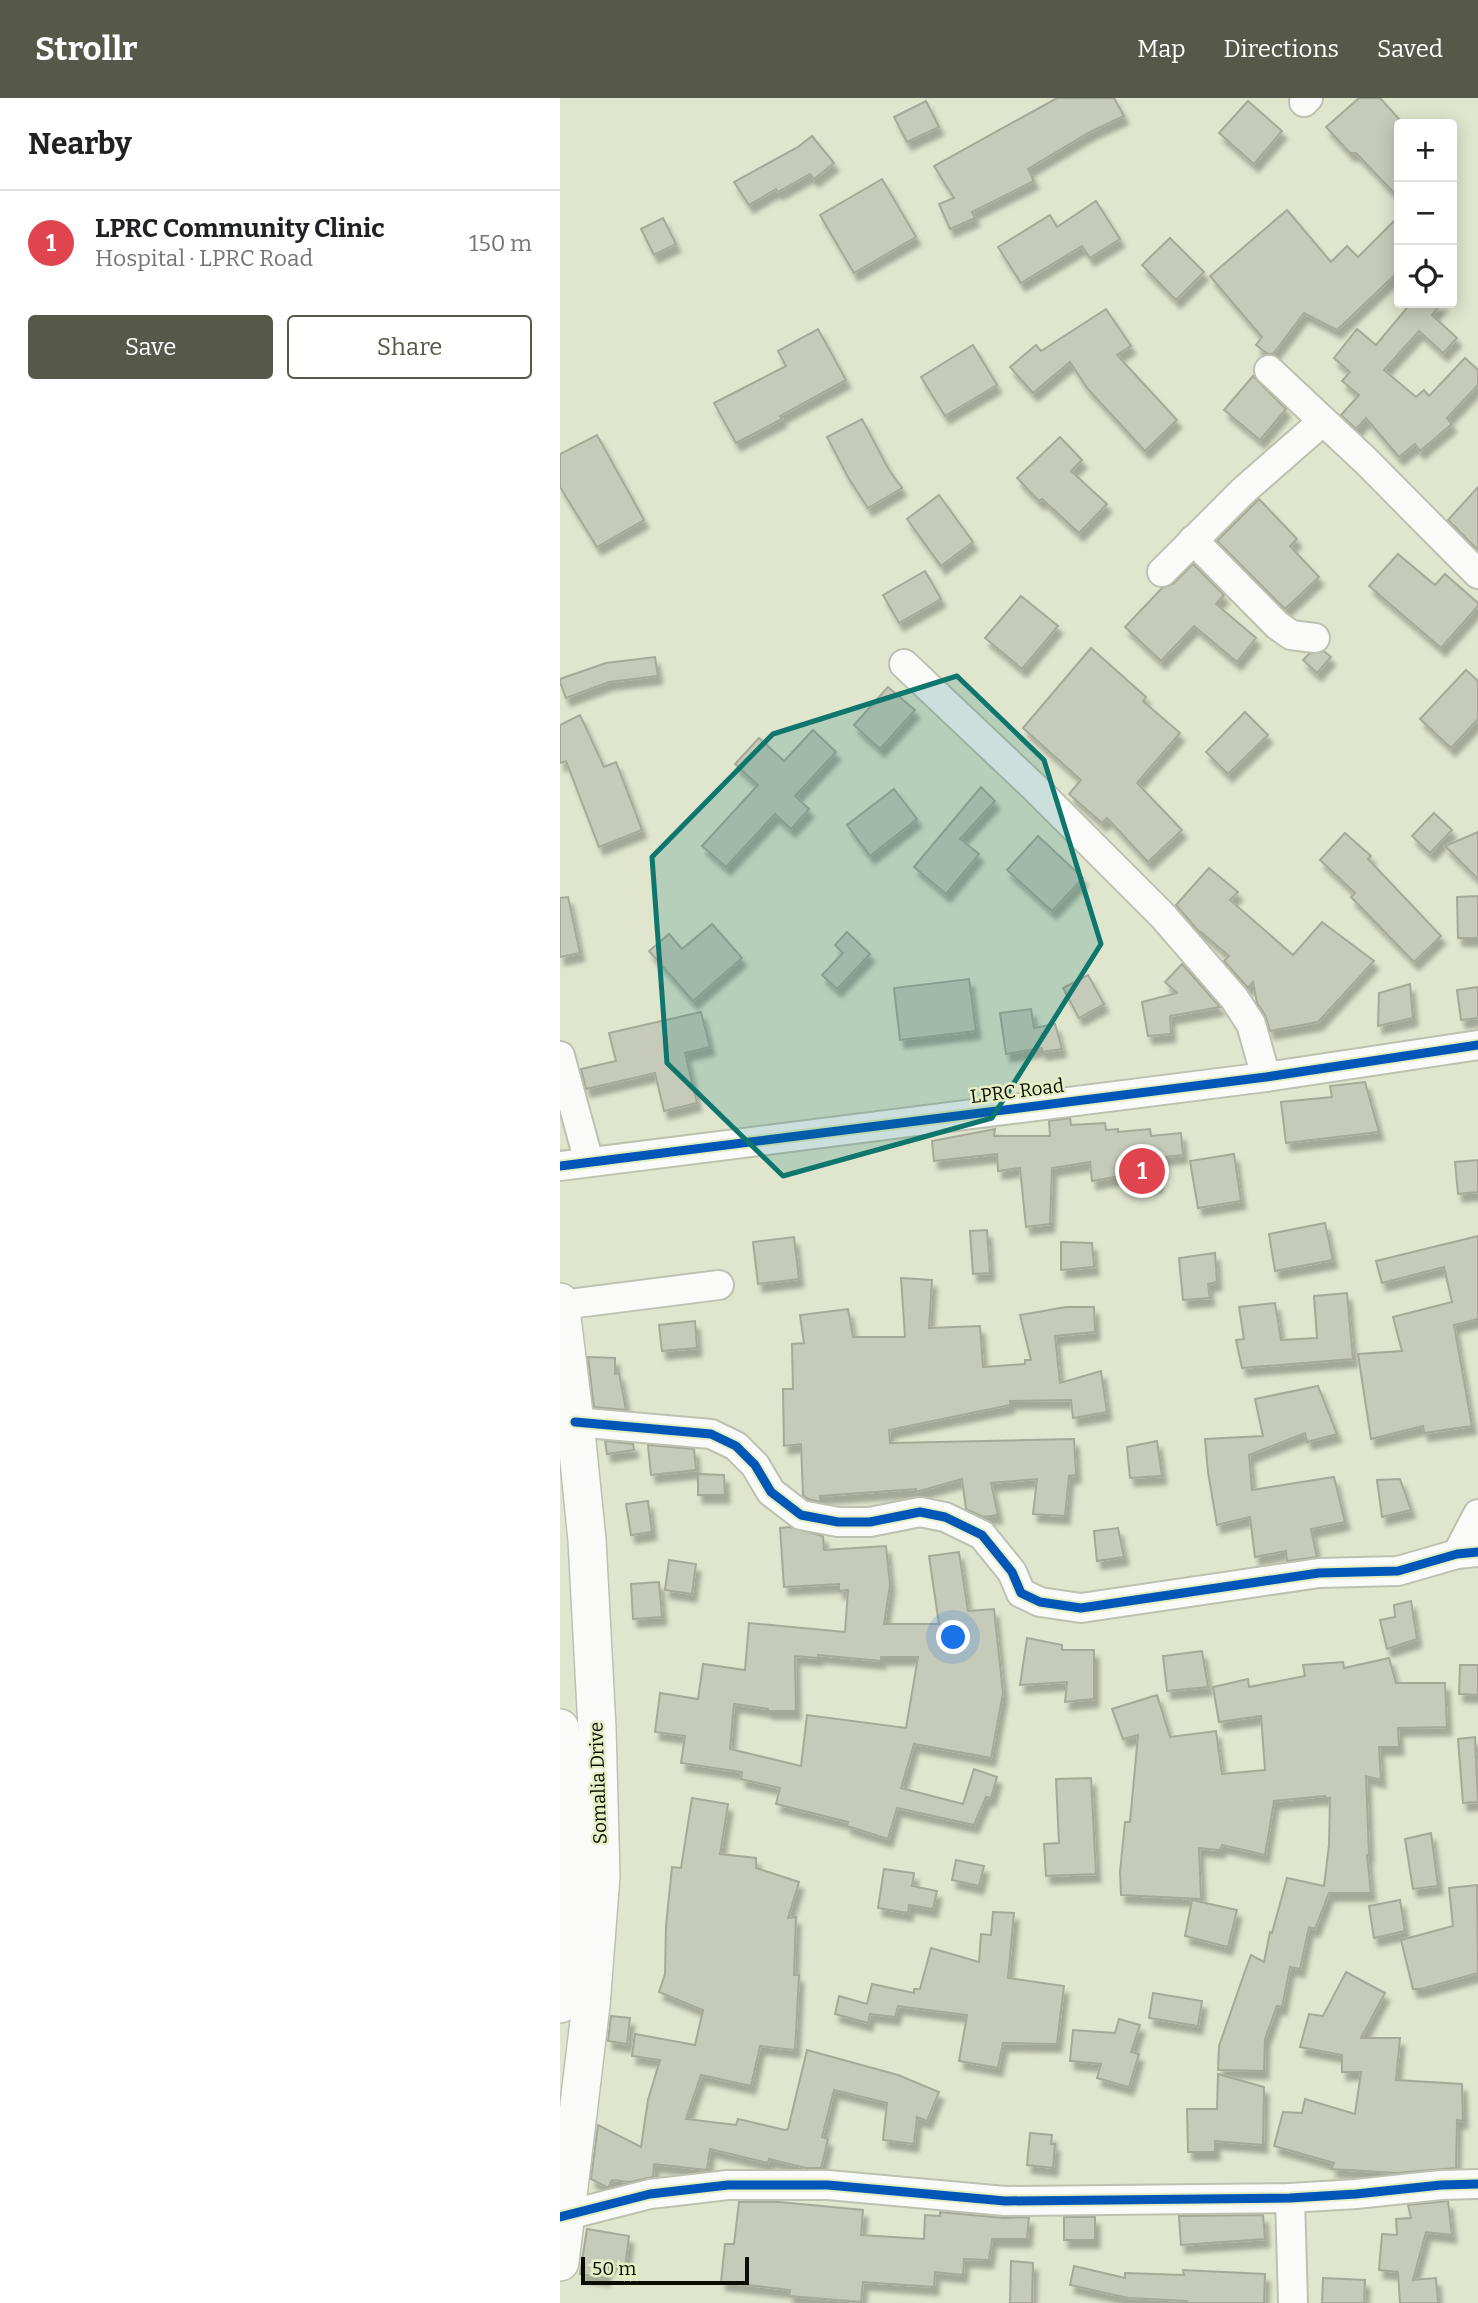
<!DOCTYPE html>
<meta charset="utf-8">
<style>
:root{--surface:#fff;--page:#f6f6f6;--text:#202124;--muted:#757577;--line:#e0e0e0;--accent:#565949}
body{margin:0;font-family:Bitter,serif;background:var(--page);color:var(--text)}
.controls{position:absolute;right:21px;top:21px;display:grid;overflow:hidden;border-radius:7px;box-shadow:0 4px 18px #0003}
.controls button{width:63px;height:63px;display:grid;place-items:center;padding:0;border:0;border-bottom:2px solid var(--line);background:var(--surface);color:var(--text);font:35px sans-serif}
.scale{position:absolute;left:21px;bottom:18px;width:168px;box-sizing:border-box;padding-left:7px;border:4px solid #0b0d02;border-top:0;font-size:19px;line-height:24px;white-space:nowrap;color:#0b0d02;-webkit-text-stroke:5px #e6eec5;paint-order:stroke}
.you{position:absolute;left:394px;top:1540px;width:24px;height:24px;margin:-18px;border:5px solid #fff;border-radius:50%;background:#1a73e8;box-shadow:0 0 0 10px #1a73e833}
.badge{display:grid;place-items:center;width:46px;height:46px;border-radius:50%;background:var(--accent);color:#fff;font-size:23px;font-weight:700}
.pin{position:absolute;translate:-50% -50%;border:4px solid #fff;box-shadow:0 2px 7px #0006}
.list{margin:0;padding:0;list-style:none}
h2{display:flex;justify-content:space-between;align-items:center;height:91px;margin:0;padding:0 28px;font-size:30px}
h2 small{font-size:23px;font-weight:400;color:var(--muted)}
.list li{display:grid;grid-template-columns:46px 1fr auto;gap:21px;align-items:center;box-sizing:border-box;height:105px;padding:0 28px;border-top:2px solid var(--line)}
.list b{display:block;font-size:26px;white-space:nowrap}
.list p{margin:0;font-size:23px;white-space:nowrap;color:var(--muted)}
.list em{font-size:23px;font-style:normal;color:var(--muted)}
.actions{display:flex;gap:14px;padding:21px 28px}
.actions a{flex:1;padding:16px 0;border:2px solid var(--accent);border-radius:7px;text-align:center;font-size:24px;color:var(--accent)}
.actions .main{background:var(--accent);color:#fff}
.icon{flex:none;width:38px;height:38px;fill:none;stroke:currentColor;stroke-width:2;stroke-linecap:round;stroke-linejoin:round}
.map{position:relative;flex:none;width:918px;height:2205px;overflow:hidden}
header{display:flex;align-items:center;gap:42px;box-sizing:border-box;height:98px;padding:0 35px;background:var(--accent);color:#fff}
header strong{font-size:33px}
nav{display:flex;gap:38px;margin-inline-start:auto;font-size:24px}
main{display:flex}
aside{flex:1;background:var(--surface)}
.map>svg:first-child{display:block}
.building{fill:#c6cab8;stroke:#a6a998;stroke-width:2;fill-rule:evenodd;filter:url(#shadow)}
.lines{fill:none;stroke-linecap:round;stroke-linejoin:round}
.minor-casing{stroke:#bdc1af;stroke-width:32}
.major-casing{stroke:#bdc1af;stroke-width:40}
.minor{stroke:#fafbf8;stroke-width:28}
.major{stroke:#fafbf8;stroke-width:37}
.cycleway-casing{stroke:#e6eec5;stroke-width:13}
.cycleway{stroke:#0057b8;stroke-width:9}
.marked{fill:#0f766e;fill-opacity:0.2;stroke:#0f766e;stroke-width:5;stroke-linejoin:round}
.labels{text-anchor:middle;dominant-baseline:central;stroke-width:5;stroke-linejoin:round;paint-order:stroke}
.street-label{font-size:19px;fill:#0b0d02;stroke:#e6eec5}
</style>
<header>
<strong>Strollr</strong>
<nav><a>Map</a><a>Directions</a><a>Saved</a></nav>
</header>
<main>
<aside>
<h2>Nearby<small></small></h2>
<ul class="list">
<li><span class="badge" style="background:#e0444e">1</span><div><b>LPRC Community Clinic</b><p>Hospital · LPRC Road</p></div><em>150 m</em></li>
</ul>
<div class="actions"><a class="main">Save</a><a>Share</a></div>
</aside>
<div class="map">
<svg width="918" height="2205" viewBox="0 0 918 2205">
<defs>
<filter id="shadow"><feDropShadow dx="4.5" dy="8" stdDeviation="2" flood-color="#0004"/></filter>
</defs>
<rect width="100%" height="100%" fill="#e0e5ce"/>
<g class="building">
<polygon points="497,0 554,0 564,18 530,34 468,71 474,83 412,114 415,120 390,131 379,106 394,100 374,68"/>
<polygon points="799,0 820,0 839,21 839,100 796,55 790,55 766,29"/>
<polygon points="366,3 379,29 347,44 334,19"/>
<polygon points="688,3 722,33 694,66 659,35"/>
<polygon points="252,38 274,65 254,81 250,76 218,94 216,91 189,107 174,84 238,49"/>
<polygon points="322,81 356,139 294,175 260,117"/>
<polygon points="536,103 560,141 530,160 522,148 461,185 438,149 490,117 497,129"/>
<polygon points="727,112 771,164 787,148 798,159 839,118 839,173 777,232 744,215 713,256 708,256 696,247 702,239 650,178"/>
<polygon points="103,120 116,146 94,157 81,131"/>
<polygon points="610,140 644,174 616,202 582,167"/>
<polygon points="851,205 882,205 872,217 897,240 883,255 859,233 824,272 856,299 864,292 869,298 905,260 918,272 918,287 887,320 892,326 860,353 855,346 839,359 806,320 796,331 781,317 799,297 782,283 790,274 774,260 797,231 816,247"/>
<polygon points="546,211 571,248 557,257 617,322 585,353 527,290 510,264 473,295 450,269 476,247 481,253"/>
<polygon points="258,231 286,282 220,318 222,321 176,345 154,305 226,268 218,253"/>
<polygon points="413,247 437,287 385,318 361,279"/>
<polygon points="693,278 726,311 700,342 664,312"/>
<polygon points="302,321 329,372 342,390 308,410 289,381 267,339"/>
<polygon points="37,337 84,422 37,449 0,389 0,356"/>
<polygon points="500,339 522,362 511,373 547,406 519,435 482,401 479,403 457,380"/>
<polygon points="918,389 918,452 888,422"/>
<polygon points="379,397 413,444 381,468 347,421"/>
<polygon points="699,401 737,441 730,448 759,479 725,511 657,443"/>
<polygon points="838,456 875,487 885,476 918,505 918,508 881,550 809,488"/>
<polygon points="633,466 664,497 656,506 696,540 677,564 634,528 601,563 565,529 602,490 613,486"/>
<polygon points="365,473 381,501 339,525 323,497"/>
<polygon points="461,498 498,528 462,571 425,540"/>
<polygon points="531,550 586,599 583,603 620,635 577,685 622,732 588,764 547,720 542,725 509,696 521,682 463,630"/>
<polygon points="764,553 771,559 757,575 743,562 749,556"/>
<polygon points="95,559 98,578 49,584 6,600 0,584 0,581 46,565"/>
<polygon points="906,572 918,583 918,621 891,650 860,621"/>
<polygon points="328,589 355,612 320,651 294,627"/>
<polygon points="685,614 708,637 668,676 646,654"/>
<polygon points="20,617 44,669 56,664 82,732 39,749 6,663 0,665 0,627"/>
<polygon points="253,632 276,654 235,698 249,711 231,731 215,716 166,769 142,748 198,687 175,666 199,640 224,663"/>
<polygon points="421,689 435,703 400,741 419,756 386,796 354,769"/>
<polygon points="334,691 357,721 310,758 287,727"/>
<polygon points="874,715 892,732 870,755 852,738"/>
<polygon points="918,734 918,781 885,748"/>
<polygon points="785,735 811,758 808,761 881,838 854,864 791,799 795,795 760,762"/>
<polygon points="478,738 523,780 492,813 447,772"/>
<polygon points="649,770 678,794 670,802 733,857 762,824 814,863 758,924 710,933 705,917 697,905 693,884 688,890 664,863 669,858 641,834 640,835 616,807"/>
<polygon points="918,798 918,840 898,840 897,799"/>
<polygon points="8,799 20,855 0,859 0,800"/>
<polygon points="152,826 182,860 133,903 89,853 109,836 122,851"/>
<polygon points="287,834 310,856 277,891 262,877 283,855 275,847"/>
<polygon points="622,866 660,909 610,918 611,936 588,938 582,904 617,895 605,884"/>
<polygon points="528,877 544,906 519,920 503,890"/>
<polygon points="409,881 416,933 340,942 334,890"/>
<polygon points="850,886 853,920 818,928 819,895"/>
<polygon points="918,889 918,920 901,922 897,892"/>
<polygon points="471,911 474,930 495,926 502,951 482,954 482,950 446,956 440,915"/>
<polygon points="141,914 150,949 125,955 137,1005 104,1013 95,975 26,991 21,971 56,963 49,935"/>
<polygon points="805,984 819,1034 726,1045 721,1004 772,999 770,988"/>
<polygon points="510,1020 511,1027 545,1025 546,1032 558,1031 558,1034 590,1031 591,1038 621,1035 623,1057 595,1060 598,1086 568,1089 567,1077 532,1083 530,1064 492,1070 490,1126 466,1129 460,1070 438,1073 437,1056 374,1063 372,1043 435,1031 434,1038 490,1038 489,1023"/>
<polygon points="674,1056 681,1103 638,1110 630,1063"/>
<polygon points="918,1062 918,1094 898,1096 895,1064"/>
<polygon points="765,1125 773,1162 715,1173 709,1136"/>
<polygon points="427,1132 430,1175 413,1176 410,1133"/>
<polygon points="918,1138 918,1221 894,1227 912,1328 864,1335 863,1328 811,1341 798,1256 842,1253 833,1219 892,1204 884,1169 822,1185 816,1163"/>
<polygon points="234,1139 239,1181 198,1186 193,1144"/>
<polygon points="501,1144 532,1145 534,1169 501,1172"/>
<polygon points="655,1155 657,1184 648,1186 650,1200 623,1202 619,1160"/>
<polygon points="341,1180 372,1182 369,1230 420,1228 423,1269 465,1266 465,1262 471,1262 460,1217 506,1209 534,1209 535,1234 495,1238 500,1285 541,1273 547,1314 513,1320 511,1302 450,1303 450,1307 329,1332 330,1345 514,1341 516,1377 509,1378 505,1418 473,1416 477,1381 431,1385 438,1417 423,1419 406,1411 402,1381 356,1394 356,1391 260,1398 260,1404 248,1401 243,1397 241,1346 224,1348 223,1291 233,1291 232,1246 244,1245 240,1217 288,1211 293,1239 345,1239"/>
<polygon points="787,1195 793,1261 682,1270 676,1242 684,1241 679,1209 715,1205 721,1242 757,1240 754,1198"/>
<polygon points="135,1223 137,1250 102,1253 99,1227"/>
<polygon points="28,1259 55,1260 55,1276 59,1275 66,1312 34,1309"/>
<polygon points="758,1288 777,1336 747,1344 745,1335 689,1357 692,1392 774,1379 785,1424 751,1431 757,1459 727,1463 726,1453 695,1459 690,1419 657,1427 648,1374 645,1341 703,1338 695,1301"/>
<polygon points="45,1343 73,1346 74,1352 47,1356"/>
<polygon points="597,1343 602,1378 570,1380 567,1349"/>
<polygon points="88,1347 134,1351 136,1372 91,1377"/>
<polygon points="138,1376 164,1377 165,1397 138,1397"/>
<polygon points="840,1381 851,1412 822,1419 817,1382"/>
<polygon points="88,1403 92,1434 71,1437 66,1406"/>
<path d="M230 1429 263 1438 264 1452 326 1448 330 1487 324 1526H379L369 1458 399 1454 408 1513 434 1511 443 1595 431 1660 354 1646 341 1690 403 1706 414 1671 437 1679 431 1700 426 1699 414 1727 337 1710 328 1741 287 1728 288 1724 216 1706 220 1690 181 1681 182 1674 121 1665 125 1638 95 1634 100 1595 138 1601 143 1566 185 1572 189 1525 285 1534 288 1492 279 1493V1486L224 1489 220 1430ZM258 1557 321 1563V1559H358L346 1630 247 1617 241 1668 170 1651 174 1606 208 1611V1613H236L235 1558 258 1560Z"/>
<polygon points="558,1430 564,1459 537,1463 534,1433"/>
<polygon points="109,1462 136,1466 132,1496 105,1492"/>
<polygon points="99,1484 102,1519 73,1521 71,1486"/>
<polygon points="851,1503 857,1541 827,1551 820,1522 835,1519 834,1507"/>
<polygon points="467,1540 502,1547 502,1552 534,1552 534,1601 505,1604 507,1584 460,1587"/>
<polygon points="642,1553 648,1589 607,1593 603,1558"/>
<polygon points="829,1560 836,1585 885,1585 887,1629 838,1630 839,1649 819,1649 821,1682 806,1678 809,1757 807,1757 811,1795 769,1795 755,1831 749,1829 740,1871 730,1869 722,1909 717,1908 705,1941 704,1973 658,1972 659,1948 684,1876 691,1857 704,1864 710,1834 712,1835 727,1780 764,1788 769,1747 770,1700 765,1700 765,1698 714,1703 705,1757 662,1747 660,1752 639,1750 641,1801 561,1797 560,1774 565,1724 570,1724 578,1637 563,1641 552,1611 597,1597 610,1639 656,1633 662,1676 705,1672 701,1618 659,1624 653,1589 688,1581 689,1589 745,1578 743,1567 783,1564 784,1570"/>
<polygon points="900,1567 918,1567 918,1597 899,1596"/>
<polygon points="915,1639 918,1704 903,1705 898,1641"/>
<polygon points="531,1680 536,1776 486,1778 484,1746 499,1745 496,1681"/>
<polygon points="132,1700 168,1706 160,1756 196,1760 196,1770 239,1784 228,1820 236,1819 234,1877 239,1877 235,1952 200,1948 191,1988 141,1977 126,2021 176,2027 178,2021 225,2032 228,2031 247,1952 338,1977 379,1994 367,2023 357,2019 354,2046 323,2042 327,2005 274,1992 262,2039 268,2041 261,2070 246,2070 209,2061 208,2065 150,2051 147,2072 94,2066 93,2079 70,2084 52,2082 48,2090 31,2081 38,2027 81,2049 88,2002 100,1962 72,1958 75,1936 135,1947 143,1912 99,1894 105,1876 106,1828 112,1769 121,1770"/>
<polygon points="871,1735 878,1788 853,1791 845,1741"/>
<polygon points="396,1762 424,1768 419,1788 392,1782"/>
<polygon points="324,1771 354,1775 352,1788 377,1793 373,1811 349,1807 348,1815 318,1810"/>
<polygon points="917,1787 918,1875 861,1891 853,1891 841,1842 893,1828 889,1790"/>
<polygon points="632,1802 677,1812 668,1849 625,1838"/>
<polygon points="840,1802 845,1833 814,1840 809,1808"/>
<polygon points="433,1814 454,1815 448,1880 504,1888 497,1946 443,1945 438,1970 399,1963 407,1917 338,1908 335,1919 310,1916 308,1925 275,1916 279,1898 307,1906 312,1886 354,1895 354,1891 360,1891 371,1850 419,1864 421,1836 431,1837"/>
<polygon points="786,1874 825,1895 801,1940 840,1940 836,1982 902,1986 903,2023 897,2022 896,2070 836,2075 771,2071 774,2065 714,2048 723,2014 742,2015 745,2001 795,2016 801,1974 782,1974 782,1957 740,1949 749,1916 763,1918"/>
<polygon points="593,1895 642,1903 638,1928 589,1920"/>
<polygon points="51,1918 70,1920 67,1946 48,1943"/>
<polygon points="559,1921 580,1927 571,1954 579,1956 569,1989 537,1980 541,1966 510,1963 513,1932 555,1935"/>
<polygon points="658,1976 704,1989 703,2047 655,2043 655,2054 628,2054 627,2011 657,2011"/>
<polygon points="470,2035 492,2037 491,2046 495,2046 493,2070 467,2067"/>
<polygon points="888,2103 892,2137 866,2134 853,2182 876,2180 878,2205 840,2205 838,2174 819,2172 822,2136 837,2137 836,2121 851,2120 848,2107"/>
<polygon points="179,2104 219,2104 303,2112 301,2137 364,2141 365,2117 380,2118 380,2114 444,2120 469,2119 467,2141 432,2141 429,2162 404,2161 403,2177 375,2174 374,2189 303,2184 301,2204 229,2198 230,2192 161,2184 165,2146 174,2146"/>
<polygon points="703,2117 705,2141 621,2147 619,2118"/>
<rect x="504" y="2119" width="31" height="23"/>
<polygon points="27,2131 69,2138 65,2169 47,2166 45,2180 20,2176"/>
<polygon points="451,2163 473,2165 472,2205 450,2205"/>
<polygon points="514,2168 565,2180 565,2175 624,2177 623,2172 705,2176 704,2205 627,2205 627,2203 568,2200 510,2187"/>
<polygon points="763,2180 805,2182 804,2205 762,2205"/>
</g>
<g class="lines">
<defs>
<g id="minor">
<polyline points="744,4 748,0"/>
<polyline points="709,272 806,363 918,476"/>
<polyline points="633,442 717,527 731,537 755,540"/>
<polyline points="602,474 683,393 763,323"/>
<polyline points="344,566 474,689 603,818 674,900 691,926 706,979"/>
<polyline points="0,958 29,1064"/>
<polyline points="0,1068 706,979 918,947"/>
<polyline points="1,1207 159,1187"/>
<polyline points="15,1324 151,1336 176,1348 195,1367 211,1394 241,1417 278,1424 310,1424 360,1414 385,1419 422,1437 452,1474 461,1495 480,1504 521,1510 759,1475 838,1473 897,1456 918,1454"/>
<polyline points="897,1456 918,1416"/>
<polyline points="730,2100 733,2205"/>
<polyline points="0,2119 90,2096 168,2087 268,2087 445,2103 730,2100 796,2096 881,2087 918,2086"/>
</g>
<g id="major">
<polyline points="0,1204 15,1324 27,1442 37,1630 41,1778 31,1907 0,2164"/>
<polyline points="0,1630 5,1680 5,1769 0,1906"/>
</g>
</defs>
<use href="#minor" class="minor-casing"/>
<use href="#major" class="major-casing"/>
<use href="#minor" class="minor"/>
<use href="#major" class="major"/>
<defs>
<g id="cycleway">
<polyline points="0,1068 706,979 918,947"/>
<polyline points="15,1324 151,1336 176,1348 195,1367 211,1394 241,1417 278,1424 310,1424 360,1414 385,1419 422,1437 452,1474 461,1495 480,1504 521,1510 759,1475 838,1473 897,1456 918,1454"/>
<polyline points="0,2119 90,2096 168,2087 268,2087 445,2103 730,2100 796,2096 881,2087 918,2086"/>
</g>
</defs>
<use href="#cycleway" class="cycleway-casing"/>
<use href="#cycleway" class="cycleway"/>
</g>
<path class="marked" d="M397 578 484 662 541 846 432 1020 223 1078 107 965 92 759 213 636Z"/>
<g class="labels">
<g class="street-label">
<text transform="translate(457 993) rotate(-7)">LPRC Road</text>
<text transform="translate(38 1685) rotate(-92)">Somalia Drive</text>
</g>
</g>
</svg>
<div class="controls">
<button>+</button>
<button>−</button>
<button><svg class="icon" aria-label="locate" viewBox="0 0 24 24"><circle cx="12" cy="12" r="6"/><path d="M12 2v4M12 18v4M2 12h4M18 12h4"/></svg></button>
</div>
<div class="scale">50 m</div>
<div class="you"></div>
<div class="pin badge" style="left:582px;top:1073px;background:#e0444e">1</div>
</div>
</main>
